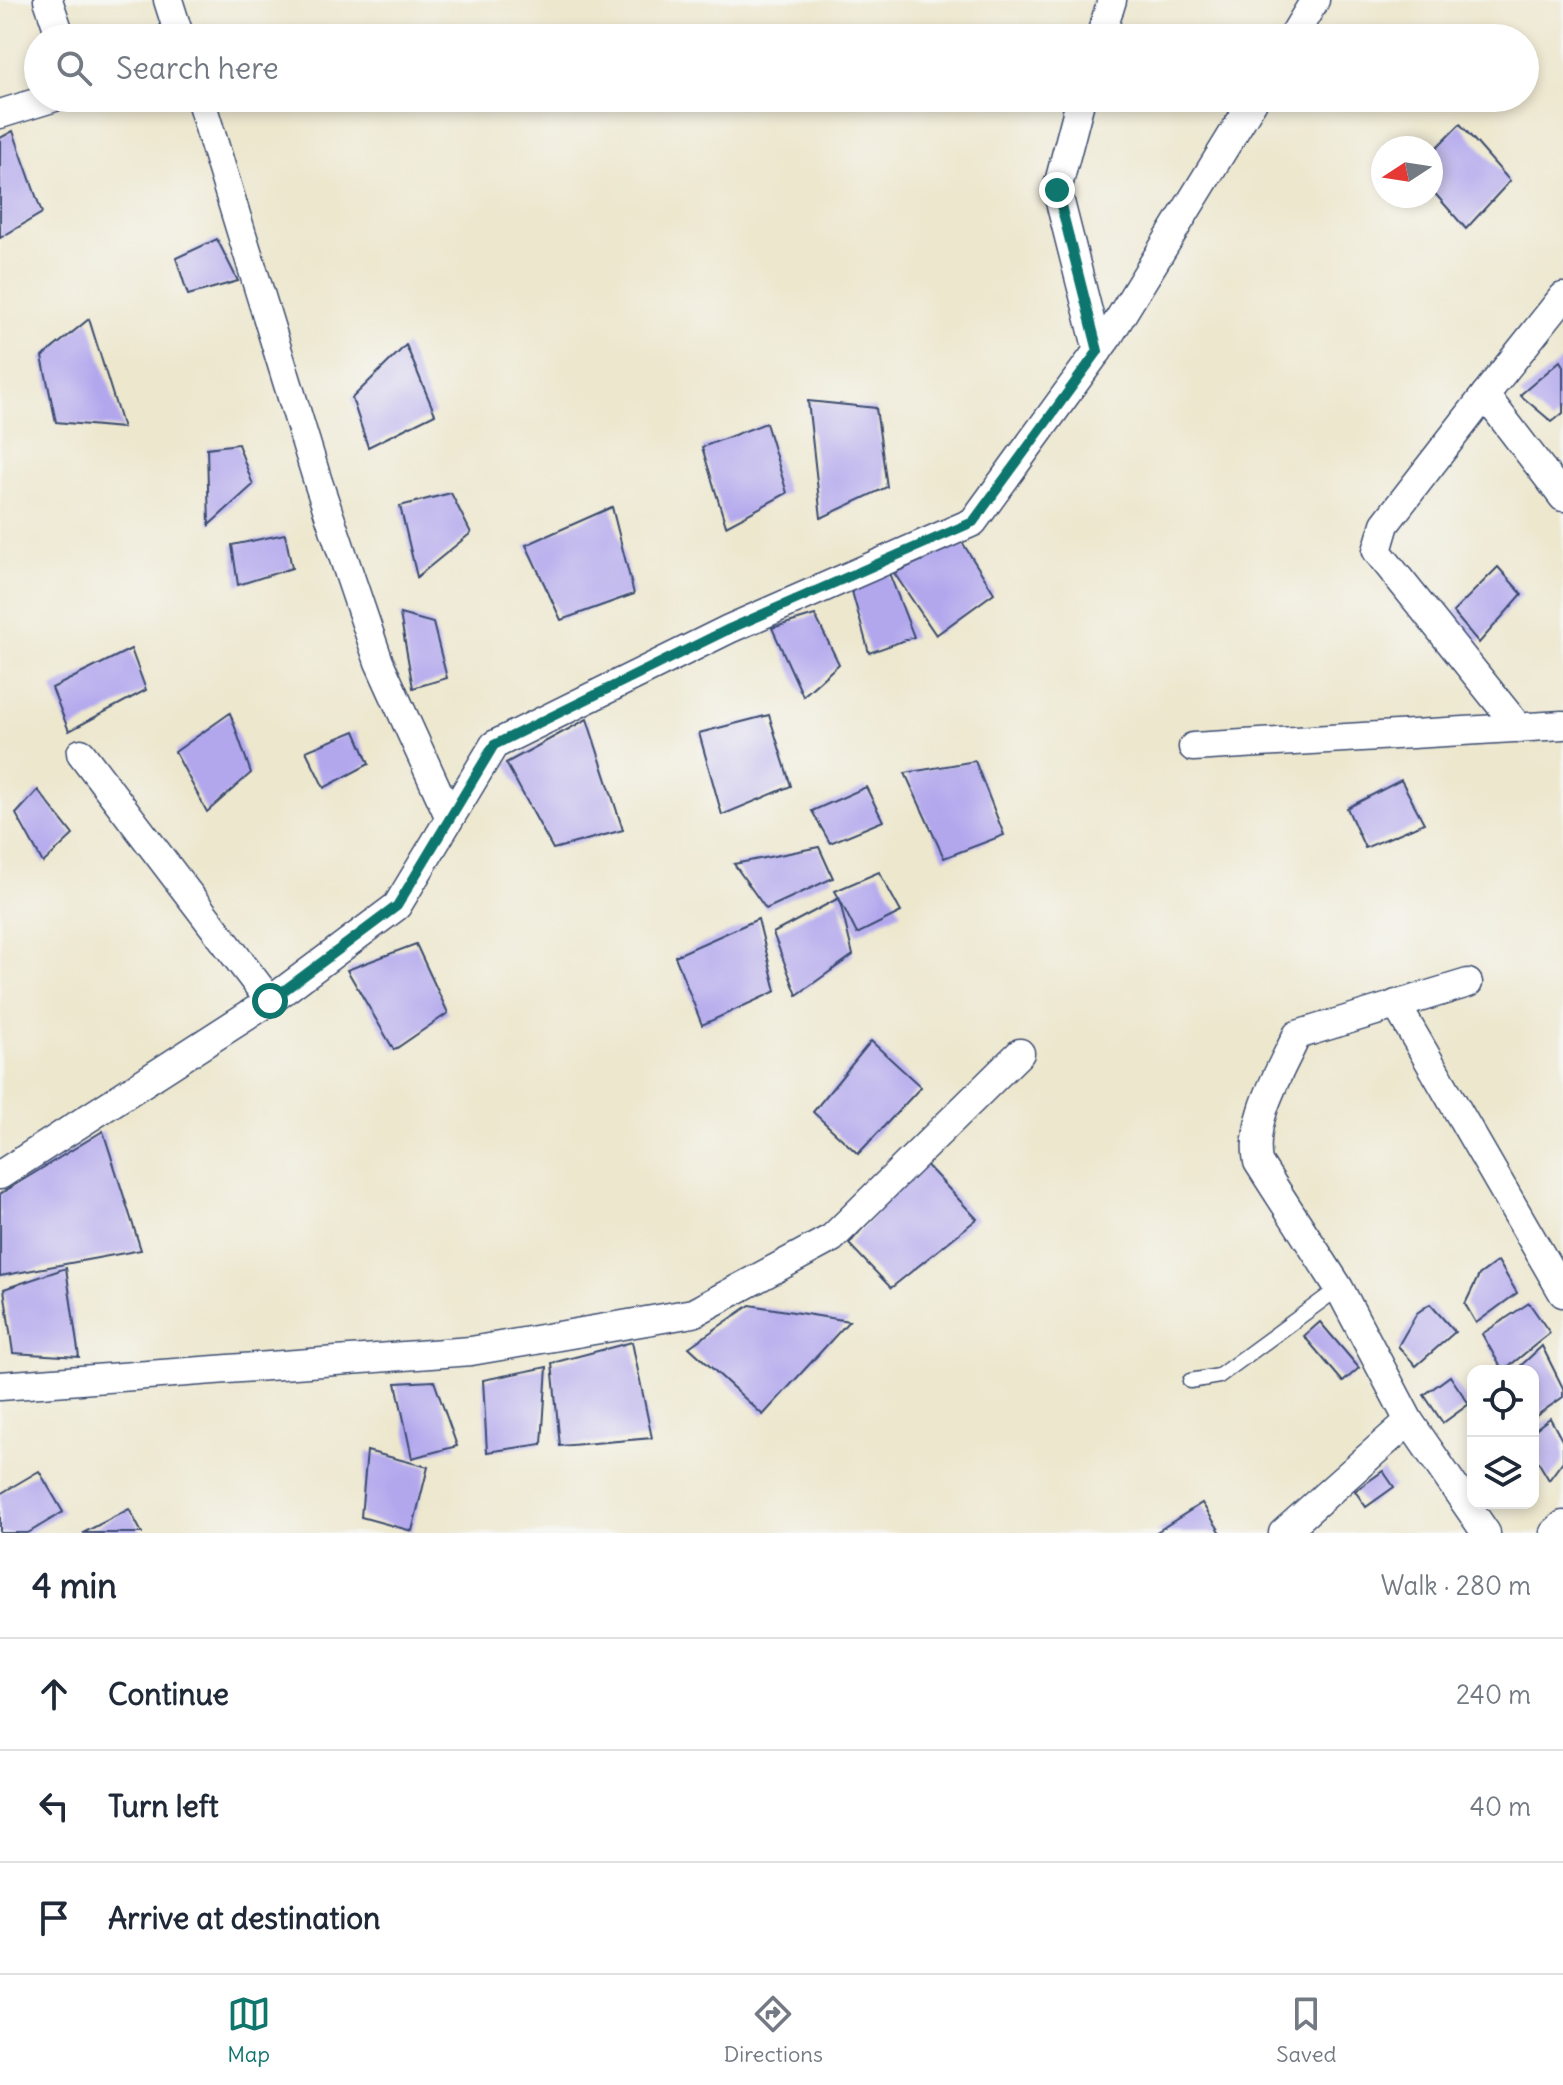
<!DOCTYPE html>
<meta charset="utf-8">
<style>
:root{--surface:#fff;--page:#f2f2f3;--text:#1f2937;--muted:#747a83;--line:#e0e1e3;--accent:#0f766e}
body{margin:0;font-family:Delius,sans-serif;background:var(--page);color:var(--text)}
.controls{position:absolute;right:24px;bottom:24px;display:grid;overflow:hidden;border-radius:16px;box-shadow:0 4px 12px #0003}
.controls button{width:72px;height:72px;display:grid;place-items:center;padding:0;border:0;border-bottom:2px solid var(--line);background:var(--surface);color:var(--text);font:40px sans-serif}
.compass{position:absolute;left:1371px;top:136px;width:72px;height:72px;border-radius:50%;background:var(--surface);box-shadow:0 4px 12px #0003;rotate:258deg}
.stop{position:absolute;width:24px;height:24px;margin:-18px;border:6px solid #0f766e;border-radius:50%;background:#fff}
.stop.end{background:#0f766e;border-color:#fff;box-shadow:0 2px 8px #0008}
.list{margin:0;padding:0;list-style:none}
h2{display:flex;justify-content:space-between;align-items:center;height:104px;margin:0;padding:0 32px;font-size:34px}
h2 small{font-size:26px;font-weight:400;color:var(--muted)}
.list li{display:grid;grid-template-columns:52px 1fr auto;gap:24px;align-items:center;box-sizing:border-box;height:112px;padding:0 32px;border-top:2px solid var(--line)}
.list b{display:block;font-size:30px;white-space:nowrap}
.list em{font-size:26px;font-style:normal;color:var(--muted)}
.icon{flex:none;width:44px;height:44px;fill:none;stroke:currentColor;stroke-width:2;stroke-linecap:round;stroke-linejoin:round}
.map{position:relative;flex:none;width:1563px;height:1533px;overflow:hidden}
.search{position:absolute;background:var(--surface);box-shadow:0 4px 12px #0003;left:24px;right:24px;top:24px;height:88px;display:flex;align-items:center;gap:20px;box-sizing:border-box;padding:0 28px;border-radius:44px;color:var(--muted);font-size:30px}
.sheet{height:440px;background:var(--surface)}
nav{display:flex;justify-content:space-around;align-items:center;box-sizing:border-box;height:112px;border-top:2px solid var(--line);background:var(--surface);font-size:22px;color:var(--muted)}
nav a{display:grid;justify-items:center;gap:4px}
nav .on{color:var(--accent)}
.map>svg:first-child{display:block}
.building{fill:#b2a7ed}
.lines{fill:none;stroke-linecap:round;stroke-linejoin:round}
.lane-casing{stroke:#3a4b6f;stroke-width:17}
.street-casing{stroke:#3a4b6f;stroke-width:31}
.lane{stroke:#fff;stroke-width:14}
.street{stroke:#fff;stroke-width:28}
.route{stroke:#0f766e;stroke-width:10}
</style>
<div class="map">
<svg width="1563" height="1533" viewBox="0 0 1563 1533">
<rect width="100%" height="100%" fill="#f6f6f2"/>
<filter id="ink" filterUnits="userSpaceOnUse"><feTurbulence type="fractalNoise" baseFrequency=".0125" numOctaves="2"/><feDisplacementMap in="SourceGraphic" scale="16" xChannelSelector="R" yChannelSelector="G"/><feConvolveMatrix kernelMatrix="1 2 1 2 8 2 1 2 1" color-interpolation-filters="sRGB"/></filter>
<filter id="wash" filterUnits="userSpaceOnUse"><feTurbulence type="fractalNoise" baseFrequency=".006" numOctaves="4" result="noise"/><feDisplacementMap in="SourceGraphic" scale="32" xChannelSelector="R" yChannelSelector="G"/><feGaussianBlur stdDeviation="1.8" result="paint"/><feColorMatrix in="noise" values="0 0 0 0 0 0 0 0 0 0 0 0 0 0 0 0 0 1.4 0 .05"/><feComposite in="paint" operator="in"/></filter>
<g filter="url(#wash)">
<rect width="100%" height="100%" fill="#ede7ce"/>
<g id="blocks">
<g class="building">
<polygon points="1460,124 1510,181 1466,229 1431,189 1431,153"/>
<polygon points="13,131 42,213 0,238 0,138"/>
<polygon points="217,239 238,281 188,295 176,258"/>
<polygon points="89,319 123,428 56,422 42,357"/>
<polygon points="406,345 435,414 368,447 352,398"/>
<polygon points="1560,361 1563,366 1563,413 1552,422 1520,395"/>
<polygon points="808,401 876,408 887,487 821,518"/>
<polygon points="766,423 787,493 726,526 702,447"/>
<polygon points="238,444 253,485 209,525 207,448"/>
<polygon points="451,493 471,533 417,577 400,506"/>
<polygon points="612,507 634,594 561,620 526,545"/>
<polygon points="285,534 292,568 238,585 232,545"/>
<polygon points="962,542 994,593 936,635 894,573"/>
<polygon points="1498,567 1522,594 1479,643 1453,612"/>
<polygon points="889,573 914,637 869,653 850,584"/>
<polygon points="400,614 433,623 447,678 413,688"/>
<polygon points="815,615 839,664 803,696 772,628"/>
<polygon points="131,649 146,690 69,731 52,688"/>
<polygon points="230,713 251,773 207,812 175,752"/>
<polygon points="769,715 791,786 722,815 699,733"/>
<polygon points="587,719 623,830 553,849 506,763"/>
<polygon points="355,731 369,764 324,788 306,751"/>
<polygon points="975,761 1004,835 944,858 905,773"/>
<polygon points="1401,780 1424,823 1365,848 1347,808"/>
<polygon points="866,787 883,821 830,843 812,811"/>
<polygon points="38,790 73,835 43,863 16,814"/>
<polygon points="819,847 833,878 766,909 734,864"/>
<polygon points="879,872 901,912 857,934 839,898 853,955 797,995 773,933 839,898 835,891"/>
<polygon points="758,919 776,991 702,1025 675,956"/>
<polygon points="416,944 448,1013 394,1050 347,970"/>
<polygon points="871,1041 921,1087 858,1154 813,1112"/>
<polygon points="103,1131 141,1250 0,1276 0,1194"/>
<polygon points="921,1159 977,1219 891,1288 849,1244"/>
<polygon points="1498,1261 1517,1293 1476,1323 1465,1304 1479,1275"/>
<polygon points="66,1268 79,1357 13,1353 4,1289"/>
<polygon points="1529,1303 1550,1333 1503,1371 1482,1334"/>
<polygon points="1430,1304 1455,1332 1416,1366 1398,1346 1417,1313"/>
<polygon points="750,1305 849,1321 763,1415 689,1347"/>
<polygon points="1320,1322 1359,1368 1343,1382 1304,1336"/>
<polygon points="632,1342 652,1438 560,1446 552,1363"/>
<polygon points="1542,1346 1563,1388 1563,1397 1533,1418 1533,1371 1515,1371"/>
<polygon points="547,1367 542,1444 487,1452 483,1380"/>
<polygon points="1450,1376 1469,1404 1443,1423 1424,1395"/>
<polygon points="434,1381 457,1446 412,1458 396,1383"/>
<polygon points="1550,1418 1563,1442 1563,1461 1549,1480 1533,1453 1533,1431"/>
<polygon points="367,1451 428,1467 412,1531 361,1517"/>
<polygon points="39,1471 63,1512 28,1533 0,1533 0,1494"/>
<polygon points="1383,1471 1394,1487 1366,1507 1355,1491"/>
<polygon points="1202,1503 1221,1533 1155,1533"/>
<polygon points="129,1509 142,1533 83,1533"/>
</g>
</g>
</g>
<g filter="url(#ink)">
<use href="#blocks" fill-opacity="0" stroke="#3a4b6f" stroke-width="2"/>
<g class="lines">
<defs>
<polyline id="lane" points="1190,1381 1219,1376 1339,1288"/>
<g id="street">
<polyline points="48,0 61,38"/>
<polyline points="168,0 180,38"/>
<polyline points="1100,38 1112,0"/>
<polyline points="1292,38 1315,0"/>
<polyline points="200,98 318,482 379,662 449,816"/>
<polyline points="1081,98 1057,190 1098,351"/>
<polyline points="0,114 52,98"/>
<polyline points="1563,297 1485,395 1563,497"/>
<polyline points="1485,395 1385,524 1377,551 1519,728"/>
<polyline points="1193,747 1563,725"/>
<polyline points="81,753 270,1001"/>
<path d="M1468 983 1297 1035C1279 1074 1250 1119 1258 1162L1339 1288 1409 1421 1486 1533"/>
<polyline points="1396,1004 1563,1293"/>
<polyline points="0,1175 270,1001 397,906 494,745 729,629 973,522 1110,334 1255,98"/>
<polyline points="0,1386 471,1351 693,1313 832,1238 1020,1053"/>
<polyline points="1283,1533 1409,1421"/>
<polyline points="1554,1533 1563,1525"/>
</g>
</defs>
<use href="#lane" class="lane-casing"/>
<use href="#street" class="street-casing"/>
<use href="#lane" class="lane"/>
<use href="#street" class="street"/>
</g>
</g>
<g class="lines" filter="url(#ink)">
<polyline class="route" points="270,1001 397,906 494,745 729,629 973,522 1098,351 1057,190"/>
</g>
</svg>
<div class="controls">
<button><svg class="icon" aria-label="locate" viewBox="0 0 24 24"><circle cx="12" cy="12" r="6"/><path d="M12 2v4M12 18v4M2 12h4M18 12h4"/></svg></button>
<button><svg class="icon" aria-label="layers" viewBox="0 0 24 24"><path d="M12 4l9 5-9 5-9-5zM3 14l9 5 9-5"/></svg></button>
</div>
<svg class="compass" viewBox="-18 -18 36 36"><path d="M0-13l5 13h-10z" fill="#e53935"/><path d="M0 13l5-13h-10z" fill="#747a83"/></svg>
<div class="stop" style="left:270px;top:1001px"></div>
<div class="stop end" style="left:1057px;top:190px"></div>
<div class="search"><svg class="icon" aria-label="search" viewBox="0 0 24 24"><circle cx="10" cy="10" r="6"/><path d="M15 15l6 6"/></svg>Search here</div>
</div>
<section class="sheet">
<h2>4 min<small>Walk · 280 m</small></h2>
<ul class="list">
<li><svg class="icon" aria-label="ahead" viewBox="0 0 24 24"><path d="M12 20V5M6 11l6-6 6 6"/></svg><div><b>Continue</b></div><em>240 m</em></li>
<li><svg class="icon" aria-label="left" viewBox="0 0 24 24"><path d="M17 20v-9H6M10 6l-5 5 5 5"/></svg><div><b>Turn left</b></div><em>40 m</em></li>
<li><svg class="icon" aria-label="arrive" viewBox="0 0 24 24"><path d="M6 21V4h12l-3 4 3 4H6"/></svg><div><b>Arrive at destination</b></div></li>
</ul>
</section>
<nav>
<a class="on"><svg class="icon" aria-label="map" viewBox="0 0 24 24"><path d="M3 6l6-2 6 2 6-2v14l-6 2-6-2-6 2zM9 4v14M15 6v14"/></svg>Map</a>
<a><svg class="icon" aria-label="directions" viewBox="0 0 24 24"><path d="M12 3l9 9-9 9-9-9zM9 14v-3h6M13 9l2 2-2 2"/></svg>Directions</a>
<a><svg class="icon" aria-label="saved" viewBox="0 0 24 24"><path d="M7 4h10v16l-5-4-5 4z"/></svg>Saved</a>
</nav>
